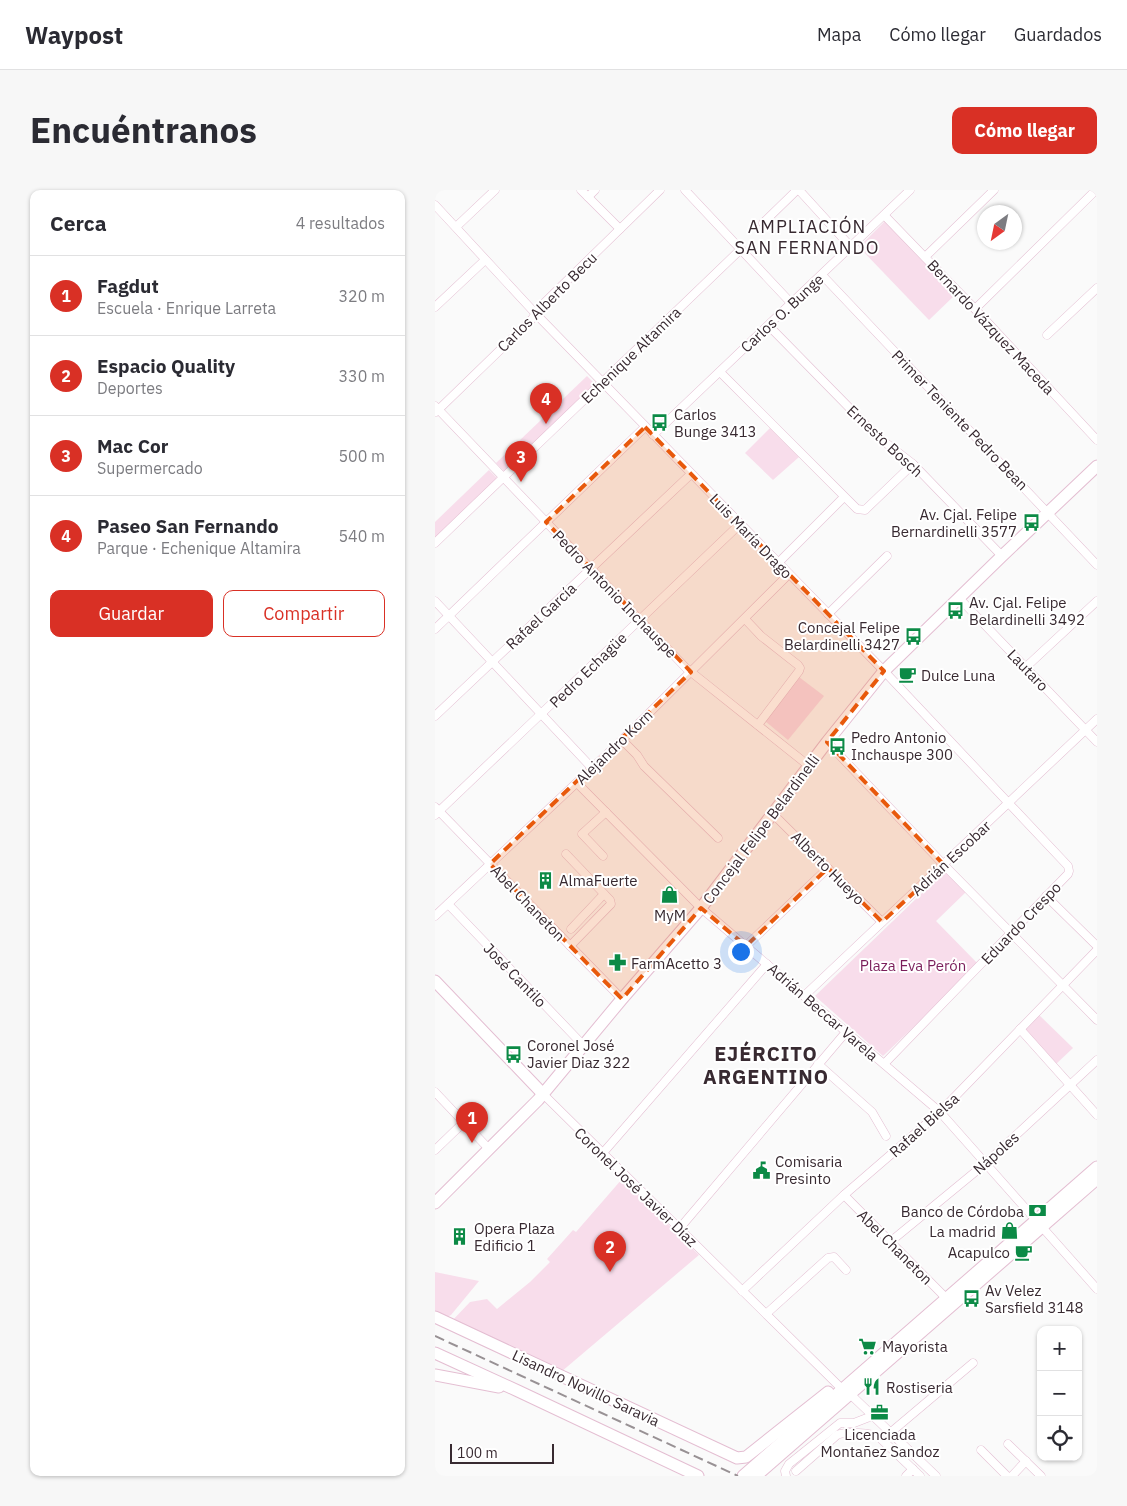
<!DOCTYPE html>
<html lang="es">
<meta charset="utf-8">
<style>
:root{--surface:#fff;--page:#f7f7f7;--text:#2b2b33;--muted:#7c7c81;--line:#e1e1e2;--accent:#d93025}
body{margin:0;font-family:"IBM Plex Sans",sans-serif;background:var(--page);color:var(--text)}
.controls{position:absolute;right:15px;bottom:15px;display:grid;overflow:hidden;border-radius:10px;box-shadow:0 1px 4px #0004}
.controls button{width:45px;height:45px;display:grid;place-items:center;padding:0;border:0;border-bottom:1px solid var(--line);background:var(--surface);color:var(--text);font:25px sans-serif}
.compass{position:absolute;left:542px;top:15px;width:45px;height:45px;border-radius:50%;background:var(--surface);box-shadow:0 1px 4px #0004;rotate:213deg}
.scale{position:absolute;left:15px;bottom:12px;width:104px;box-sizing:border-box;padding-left:5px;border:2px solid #382a31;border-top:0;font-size:14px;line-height:18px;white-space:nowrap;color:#382a31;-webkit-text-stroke:4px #fff;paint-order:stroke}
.you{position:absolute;left:305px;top:761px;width:18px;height:18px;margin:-12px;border:4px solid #fff;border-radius:50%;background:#1a73e8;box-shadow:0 0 0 8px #1a73e833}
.badge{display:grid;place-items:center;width:32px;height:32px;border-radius:50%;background:var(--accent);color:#fff;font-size:16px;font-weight:700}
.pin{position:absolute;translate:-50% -41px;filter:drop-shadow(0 1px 2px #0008)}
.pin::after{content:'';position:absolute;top:26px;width:18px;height:15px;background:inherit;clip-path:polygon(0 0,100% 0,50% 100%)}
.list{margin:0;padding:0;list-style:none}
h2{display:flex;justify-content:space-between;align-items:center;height:65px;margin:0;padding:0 20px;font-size:21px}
h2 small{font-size:16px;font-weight:400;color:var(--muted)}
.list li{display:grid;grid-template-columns:32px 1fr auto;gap:15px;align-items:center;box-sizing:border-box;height:80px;padding:0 20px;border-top:1px solid var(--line)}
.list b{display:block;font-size:19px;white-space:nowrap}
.list p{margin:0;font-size:16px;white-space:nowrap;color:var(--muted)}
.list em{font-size:16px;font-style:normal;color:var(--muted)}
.actions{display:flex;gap:10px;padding:15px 20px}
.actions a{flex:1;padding:11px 0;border:1px solid var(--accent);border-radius:10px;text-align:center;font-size:18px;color:var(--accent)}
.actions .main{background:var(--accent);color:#fff}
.icon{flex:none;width:28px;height:28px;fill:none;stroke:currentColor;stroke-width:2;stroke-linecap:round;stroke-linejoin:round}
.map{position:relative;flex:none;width:662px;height:1286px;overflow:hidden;border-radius:10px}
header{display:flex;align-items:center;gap:30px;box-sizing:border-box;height:70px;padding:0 25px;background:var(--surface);border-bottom:1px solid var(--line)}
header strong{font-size:24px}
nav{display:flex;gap:28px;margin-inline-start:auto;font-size:18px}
.intro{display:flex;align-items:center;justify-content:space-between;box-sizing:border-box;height:120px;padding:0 30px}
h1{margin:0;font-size:35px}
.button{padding:12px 22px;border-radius:10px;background:var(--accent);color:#fff;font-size:18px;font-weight:700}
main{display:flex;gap:30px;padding:0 30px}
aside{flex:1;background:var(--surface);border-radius:10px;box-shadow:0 1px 4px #0004}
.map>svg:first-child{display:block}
.green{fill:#f8ddeb}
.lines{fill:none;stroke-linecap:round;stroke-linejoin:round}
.street-casing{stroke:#e4bed2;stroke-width:9}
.secondary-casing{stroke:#e4bed2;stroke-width:13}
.street{stroke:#fff;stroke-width:8}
.secondary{stroke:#fff;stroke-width:11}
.rail{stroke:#989194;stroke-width:2;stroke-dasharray:10 5;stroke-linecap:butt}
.marked{fill:#e8590c;fill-opacity:0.2;stroke:#e8590c;stroke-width:4;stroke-dasharray:10 6;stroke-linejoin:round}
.labels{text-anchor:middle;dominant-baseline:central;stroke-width:4;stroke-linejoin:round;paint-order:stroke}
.street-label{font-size:15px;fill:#382a31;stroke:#fff}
.poi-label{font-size:15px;fill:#382a31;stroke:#fff;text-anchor:start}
.park-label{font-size:15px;fill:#7b1f5b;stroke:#fff}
.quarter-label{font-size:18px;letter-spacing:1px;fill:#382a31;stroke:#fff}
.district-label{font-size:20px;font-weight:bold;letter-spacing:1px;fill:#382a31;stroke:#fff}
</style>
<header>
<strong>Waypost</strong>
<nav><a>Mapa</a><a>Cómo llegar</a><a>Guardados</a></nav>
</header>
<div class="intro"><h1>Encuéntranos</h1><a class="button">Cómo llegar</a></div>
<main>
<aside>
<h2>Cerca<small>4 resultados</small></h2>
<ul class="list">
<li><span class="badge">1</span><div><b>Fagdut</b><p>Escuela · Enrique Larreta</p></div><em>320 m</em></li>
<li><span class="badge">2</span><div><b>Espacio Quality</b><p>Deportes</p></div><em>330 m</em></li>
<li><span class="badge">3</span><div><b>Mac Cor</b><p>Supermercado</p></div><em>500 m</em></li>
<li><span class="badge">4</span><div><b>Paseo San Fernando</b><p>Parque · Echenique Altamira</p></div><em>540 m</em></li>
</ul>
<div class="actions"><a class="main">Guardar</a><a>Compartir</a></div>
</aside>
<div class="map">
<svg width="662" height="1286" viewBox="0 0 662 1286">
<rect width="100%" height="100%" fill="#fafafa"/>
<g class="green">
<polygon points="451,30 521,104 494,130 424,57"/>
<polygon points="152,186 161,195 70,282 61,273"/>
<polygon points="335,238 364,267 338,290 310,263"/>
<polygon points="54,280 63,289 0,350 0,332"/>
<polygon points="364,487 389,506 353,550 330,531"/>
<polygon points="510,681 531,702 501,731 544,775 448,866 380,806"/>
<polygon points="602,823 638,858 621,874 585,839"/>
<polygon points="187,989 264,1065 126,1182 15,1133 35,1112 52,1109 62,1119 95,1092 115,1072 112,1069 138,1040 141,1042"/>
<polygon points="0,1082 44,1091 16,1125 12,1127 0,1122"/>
</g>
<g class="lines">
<defs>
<g id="street">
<polyline points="146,0 185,39"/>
<polyline points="250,0 357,114"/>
<polyline points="364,0 416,57"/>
<polyline points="153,7 160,0"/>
<polyline points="0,15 100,123 449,481 633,676 634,681 633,684 449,874"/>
<polyline points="449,25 540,119 662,250"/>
<polyline points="328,33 362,0"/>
<polyline points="21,37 60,0"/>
<polyline points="490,67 559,0"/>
<polyline points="387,85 662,375"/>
<polyline points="0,117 50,70"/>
<polyline points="540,119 661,0"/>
<polyline points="334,136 442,246 478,274 567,366"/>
<polyline points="612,145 662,98"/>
<polyline points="285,182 422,319 430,320 478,274"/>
<polyline points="0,216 251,478 374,576"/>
<polyline points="1,222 97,129 106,116 225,0"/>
<polyline points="218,245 475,0"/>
<polyline points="0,353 306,59"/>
<polyline points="343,373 409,307"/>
<polyline points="524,408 662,552"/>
<polyline points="0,411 157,578"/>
<polyline points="393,424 452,366"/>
<polyline points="310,429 326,446 363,475 365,478 364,481 323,535"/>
<polyline points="0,439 210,237"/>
<polyline points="591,477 662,411"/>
<polyline points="0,526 256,284"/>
<polyline points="187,550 202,565 209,576 283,648"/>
<polyline points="392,552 509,675 662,830"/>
<polyline points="142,593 266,718 505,922 662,1099"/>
<polyline points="0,617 187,809"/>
<polyline points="338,624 447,732"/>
<polyline points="0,625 305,334"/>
<polyline points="131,664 175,710 176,714 135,756"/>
<polyline points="168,666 147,644 171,622"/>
<polyline points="611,706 662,756"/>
<polyline points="13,714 148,855"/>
<polyline points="0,726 187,550 354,384"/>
<polyline points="136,739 169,704"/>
<polyline points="311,756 393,678"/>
<polyline points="369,806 662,529"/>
<polyline points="585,839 662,925"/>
<polyline points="383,874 437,922 451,946"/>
<polyline points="0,902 54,959"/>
<polyline points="108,904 407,1199"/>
<polyline points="0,960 28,933"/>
<polyline points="167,964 332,774"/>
<polyline points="409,1005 511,1108"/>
<polyline points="244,1039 411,842"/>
<polyline points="455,1052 551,973 662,870"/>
<polyline points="307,1101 409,1005 505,922 662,760"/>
<polyline points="331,1124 393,1068 399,1067 411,1080"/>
<polyline points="415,1204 501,1286"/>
<polyline points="455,1243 538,1173"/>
<polyline points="573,1254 606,1286"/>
<polyline points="546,1260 572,1286"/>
<path d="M361 1281 402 1245C411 1241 436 1243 444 1247L485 1286"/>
<polyline points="351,1286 350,1281 354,1274 405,1233 419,1233 437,1226"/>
<polyline points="471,1286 478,1279"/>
<polyline points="577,1286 591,1271"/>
</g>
<g id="secondary">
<polyline points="0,791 108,904"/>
<polyline points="0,1013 103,910 187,809 266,718 392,552 449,481 567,366 662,276"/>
<polyline points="0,1127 302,1268 311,1267 393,1202"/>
<polyline points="0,1163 83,1201 263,1286"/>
<polyline points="0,1185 64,1197"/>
<polyline points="308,1286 662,977"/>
<polyline points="321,1286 662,989"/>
</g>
</defs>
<use href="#street" class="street-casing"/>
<use href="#secondary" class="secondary-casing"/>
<use href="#street" class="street"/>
<use href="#secondary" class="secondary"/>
<polyline class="rail" points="0,1146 303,1286"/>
</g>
<path class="marked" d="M210 237 449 481 392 552 509 675 447 732 393 678 311 756 266 718 187 809 55 674 256 482 111 332Z"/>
<defs>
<symbol id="bus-bare" viewBox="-9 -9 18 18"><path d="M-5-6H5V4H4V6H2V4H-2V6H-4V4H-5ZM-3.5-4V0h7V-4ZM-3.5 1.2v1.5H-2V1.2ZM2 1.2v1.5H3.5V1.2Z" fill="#0c8a46" stroke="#fff" stroke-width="2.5" paint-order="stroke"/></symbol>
<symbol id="cafe-bare" viewBox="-9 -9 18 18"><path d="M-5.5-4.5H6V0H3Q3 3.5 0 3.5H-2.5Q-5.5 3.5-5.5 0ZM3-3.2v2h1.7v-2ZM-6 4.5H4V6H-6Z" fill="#0c8a46" stroke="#fff" stroke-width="2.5" paint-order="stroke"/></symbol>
<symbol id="building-bare" viewBox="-9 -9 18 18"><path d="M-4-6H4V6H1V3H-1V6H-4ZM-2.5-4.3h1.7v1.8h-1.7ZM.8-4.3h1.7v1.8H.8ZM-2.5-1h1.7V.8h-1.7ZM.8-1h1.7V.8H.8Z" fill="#0c8a46" stroke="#fff" stroke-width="2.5" paint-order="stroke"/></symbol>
<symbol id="shop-bare" viewBox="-9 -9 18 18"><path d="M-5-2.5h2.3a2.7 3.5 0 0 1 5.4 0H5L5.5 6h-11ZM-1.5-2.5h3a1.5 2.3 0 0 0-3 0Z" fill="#0c8a46" stroke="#fff" stroke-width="2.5" paint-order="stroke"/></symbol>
<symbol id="pharmacy-bare" viewBox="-9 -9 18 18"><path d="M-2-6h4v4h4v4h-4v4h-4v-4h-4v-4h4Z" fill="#0c8a46" stroke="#fff" stroke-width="2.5" paint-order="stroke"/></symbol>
<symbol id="civic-bare" viewBox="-9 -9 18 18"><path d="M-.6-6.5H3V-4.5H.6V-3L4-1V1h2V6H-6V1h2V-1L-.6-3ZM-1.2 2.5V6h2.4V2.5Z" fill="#0c8a46" stroke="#fff" stroke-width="2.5" paint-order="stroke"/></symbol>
<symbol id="bank-bare" viewBox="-9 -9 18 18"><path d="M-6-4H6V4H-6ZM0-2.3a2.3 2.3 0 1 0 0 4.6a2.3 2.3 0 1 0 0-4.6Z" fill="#0c8a46" stroke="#fff" stroke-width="2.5" paint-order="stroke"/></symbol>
<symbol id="supermarket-bare" viewBox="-9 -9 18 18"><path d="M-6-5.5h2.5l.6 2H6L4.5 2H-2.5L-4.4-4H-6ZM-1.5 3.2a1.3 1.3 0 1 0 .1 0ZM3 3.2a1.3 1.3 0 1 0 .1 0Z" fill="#0c8a46" stroke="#fff" stroke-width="2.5" paint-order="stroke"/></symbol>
<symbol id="restaurant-bare" viewBox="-9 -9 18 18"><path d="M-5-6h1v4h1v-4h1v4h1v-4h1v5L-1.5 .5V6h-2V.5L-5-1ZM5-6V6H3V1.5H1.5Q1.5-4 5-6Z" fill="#0c8a46" stroke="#fff" stroke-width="2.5" paint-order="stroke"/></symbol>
<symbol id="office-bare" viewBox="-9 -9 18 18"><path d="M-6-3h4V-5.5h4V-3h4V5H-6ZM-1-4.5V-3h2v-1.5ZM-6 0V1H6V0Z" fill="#0c8a46" stroke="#fff" stroke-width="2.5" paint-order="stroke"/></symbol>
</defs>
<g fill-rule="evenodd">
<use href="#bus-bare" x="212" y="220" width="25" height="25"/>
<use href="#bus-bare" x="584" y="320" width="25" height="25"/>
<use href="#bus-bare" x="508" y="408" width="25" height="25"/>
<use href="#bus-bare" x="466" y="434" width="25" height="25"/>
<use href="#cafe-bare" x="460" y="472" width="25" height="25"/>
<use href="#bus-bare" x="390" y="544" width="25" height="25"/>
<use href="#building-bare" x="98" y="678" width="25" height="25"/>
<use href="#shop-bare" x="222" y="692" width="25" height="25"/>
<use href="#pharmacy-bare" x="170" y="760" width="25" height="25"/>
<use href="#bus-bare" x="66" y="852" width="25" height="25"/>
<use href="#civic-bare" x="314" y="968" width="25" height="25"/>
<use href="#bank-bare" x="590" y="1008" width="25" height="25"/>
<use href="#shop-bare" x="562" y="1028" width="25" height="25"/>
<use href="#building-bare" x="12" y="1034" width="25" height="25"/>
<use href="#cafe-bare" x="576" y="1050" width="25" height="25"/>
<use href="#bus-bare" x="524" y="1096" width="25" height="25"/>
<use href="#supermarket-bare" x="420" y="1144" width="25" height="25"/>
<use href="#restaurant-bare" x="424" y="1184" width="25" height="25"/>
<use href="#office-bare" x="432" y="1210" width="25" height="25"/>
</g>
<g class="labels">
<g class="street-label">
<text transform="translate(112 112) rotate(-45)">Carlos Alberto Becu</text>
<text transform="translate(347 123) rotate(-43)">Carlos O. Bunge</text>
<text transform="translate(556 137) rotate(47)">Bernardo Vázquez Maceda</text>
<text transform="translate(196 165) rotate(-44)">Echenique Altamira</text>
<text transform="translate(525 230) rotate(46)">Primer Teniente Pedro Bean</text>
<text transform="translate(450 251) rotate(43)">Ernesto Bosch</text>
<text transform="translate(316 346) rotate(46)">Luis María Drago</text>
<text transform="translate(180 404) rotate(46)">Pedro Antonio Inchauspe</text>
<text transform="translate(106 426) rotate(-43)">Rafael García</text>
<text transform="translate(153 480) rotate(-44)">Pedro Echagüe</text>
<text transform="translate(593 480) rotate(46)">Lautaro</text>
<text transform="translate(179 557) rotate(-44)">Alejandro Korn</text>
<text transform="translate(326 639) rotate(-53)">Concejal Felipe Belardinelli</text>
<text transform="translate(516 668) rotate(-43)">Adrián Escobar</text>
<text transform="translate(393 678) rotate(45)">Alberto Hueyo</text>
<text transform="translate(93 713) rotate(46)">Abel Chaneton</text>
<text transform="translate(586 733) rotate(-46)">Eduardo Crespo</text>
<text transform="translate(80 785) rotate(46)">José Cantilo</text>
<text transform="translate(388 822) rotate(41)">Adrián Beccar Varela</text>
<text transform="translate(489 935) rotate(-42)">Rafael Bielsa</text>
<text transform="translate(561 963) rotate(-42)">Nápoles</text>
<text transform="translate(201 997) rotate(44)">Coronel José Javier Díaz</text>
<text transform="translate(460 1057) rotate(45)">Abel Chaneton</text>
<text transform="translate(151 1198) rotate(25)">Lisandro Novillo Saravia</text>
</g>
<g class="poi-label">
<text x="239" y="224">Carlos<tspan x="239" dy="17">Bunge 3413</tspan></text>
<text x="582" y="324" text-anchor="end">Av. Cjal. Felipe<tspan x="582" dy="17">Bernardinelli 3577</tspan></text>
<text x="534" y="412">Av. Cjal. Felipe<tspan x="534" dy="17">Belardinelli 3492</tspan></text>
<text x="465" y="437" text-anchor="end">Concejal Felipe<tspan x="465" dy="17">Belardinelli 3427</tspan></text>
<text x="486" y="485">Dulce Luna</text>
<text x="416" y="547">Pedro Antonio<tspan x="416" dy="17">Inchauspe 300</tspan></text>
<text x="124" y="690">AlmaFuerte</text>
<text x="235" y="725" text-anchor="middle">MyM</text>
<text x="196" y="773">FarmAcetto 3</text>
<text x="92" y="855">Coronel José<tspan x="92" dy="17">Javier Diaz 322</tspan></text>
<text x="340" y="971">Comisaria<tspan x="340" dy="17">Presinto</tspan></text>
<text x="589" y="1021" text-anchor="end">Banco de Córdoba</text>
<text x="39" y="1038">Opera Plaza<tspan x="39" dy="17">Edificio 1</tspan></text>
<text x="561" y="1041" text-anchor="end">La madrid</text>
<text x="575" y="1062" text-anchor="end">Acapulco</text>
<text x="550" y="1100">Av Velez<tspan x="550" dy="17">Sarsfield 3148</tspan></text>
<text x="447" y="1156">Mayorista</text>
<text x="451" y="1197">Rostiseria</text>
<text x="445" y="1244" text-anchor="middle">Licenciada<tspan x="445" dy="17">Montañez Sandoz</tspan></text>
</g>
<g class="park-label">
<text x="478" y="775">Plaza Eva Perón</text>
</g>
<g class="quarter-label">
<text x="372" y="36">AMPLIACIÓN<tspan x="372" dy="21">SAN FERNANDO</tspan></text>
</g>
<g class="district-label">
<text x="331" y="863">EJÉRCITO<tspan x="331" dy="23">ARGENTINO</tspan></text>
</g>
</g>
</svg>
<div class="controls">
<button>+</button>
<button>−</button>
<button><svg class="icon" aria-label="locate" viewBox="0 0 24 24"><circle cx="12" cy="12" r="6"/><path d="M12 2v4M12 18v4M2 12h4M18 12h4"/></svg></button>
</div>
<svg class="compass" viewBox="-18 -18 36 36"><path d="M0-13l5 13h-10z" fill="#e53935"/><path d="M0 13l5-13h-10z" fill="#7c7c81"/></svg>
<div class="scale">100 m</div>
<div class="you"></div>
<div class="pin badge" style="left:37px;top:953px">1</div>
<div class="pin badge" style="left:175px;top:1082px">2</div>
<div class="pin badge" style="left:86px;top:292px">3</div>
<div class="pin badge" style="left:111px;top:234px">4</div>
</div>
</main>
